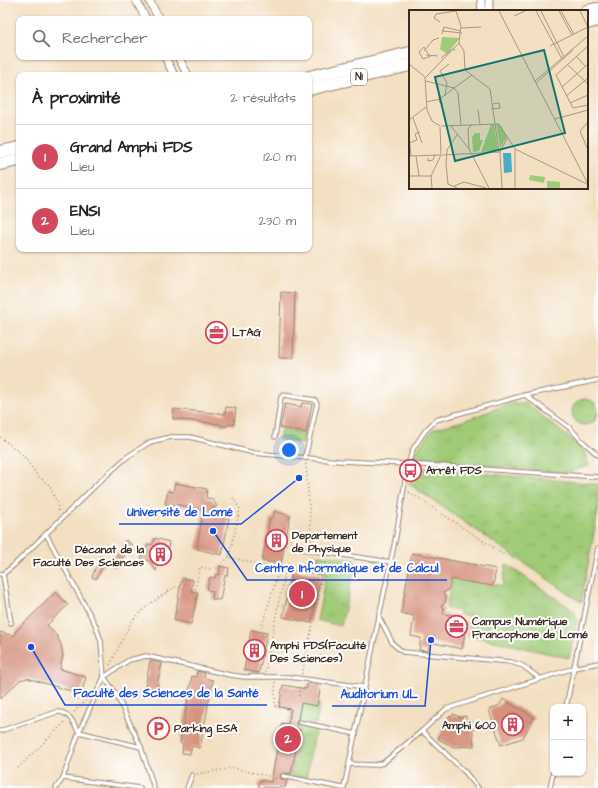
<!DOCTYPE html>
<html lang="fr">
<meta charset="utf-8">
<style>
:root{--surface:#fff;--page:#f2f2f2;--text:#202124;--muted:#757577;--line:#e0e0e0;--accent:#d1495b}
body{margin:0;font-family:"Architects Daughter",sans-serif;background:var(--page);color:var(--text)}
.controls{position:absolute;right:12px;bottom:12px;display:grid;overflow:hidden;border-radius:8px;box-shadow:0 1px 3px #0004}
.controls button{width:36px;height:36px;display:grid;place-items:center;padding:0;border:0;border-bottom:1px solid var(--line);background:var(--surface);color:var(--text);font:20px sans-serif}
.you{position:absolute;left:289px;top:450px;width:14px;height:14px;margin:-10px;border:3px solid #fff;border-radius:50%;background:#1a73e8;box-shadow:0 0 0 6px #1a73e833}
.badge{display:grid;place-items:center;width:26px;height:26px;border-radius:50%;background:var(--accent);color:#fff;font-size:13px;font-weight:700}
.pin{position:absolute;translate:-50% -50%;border:2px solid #fff;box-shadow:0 1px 4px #0006}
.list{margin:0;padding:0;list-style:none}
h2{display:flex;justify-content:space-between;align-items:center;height:52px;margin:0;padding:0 16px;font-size:17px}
h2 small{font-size:13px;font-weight:400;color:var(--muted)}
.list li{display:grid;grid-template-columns:26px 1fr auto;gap:12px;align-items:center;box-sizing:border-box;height:64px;padding:0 16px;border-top:1px solid var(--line)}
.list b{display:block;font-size:15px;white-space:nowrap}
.list p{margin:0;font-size:13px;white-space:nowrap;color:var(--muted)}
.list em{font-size:13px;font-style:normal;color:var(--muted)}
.icon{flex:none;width:22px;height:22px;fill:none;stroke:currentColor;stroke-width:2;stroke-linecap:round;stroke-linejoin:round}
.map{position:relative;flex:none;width:598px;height:788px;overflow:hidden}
.search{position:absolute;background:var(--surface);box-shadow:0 1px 3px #0004;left:16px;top:16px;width:296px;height:44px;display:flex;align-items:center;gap:10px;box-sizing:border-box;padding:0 14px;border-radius:8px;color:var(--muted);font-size:15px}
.panel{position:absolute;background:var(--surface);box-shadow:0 1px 3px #0004;left:16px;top:72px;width:296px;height:180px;border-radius:8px}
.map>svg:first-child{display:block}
.grass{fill:url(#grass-tufts);stroke:#6e7a4a}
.building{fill:#d5927e}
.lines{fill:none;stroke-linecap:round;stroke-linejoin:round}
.lane-casing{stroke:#978470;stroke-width:5.5}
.street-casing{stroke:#978470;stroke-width:9}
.highway-casing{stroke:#978470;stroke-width:14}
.path{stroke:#978470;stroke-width:1.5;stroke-dasharray:1 3;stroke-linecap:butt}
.lane{stroke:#fff;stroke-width:3.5}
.street{stroke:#fff;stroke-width:7}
.highway{stroke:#fff;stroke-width:12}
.labels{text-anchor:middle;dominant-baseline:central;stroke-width:4;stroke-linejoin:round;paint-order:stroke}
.shield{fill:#fff;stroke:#766a62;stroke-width:1}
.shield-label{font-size:10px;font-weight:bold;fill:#3b2a1e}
.poi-label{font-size:11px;font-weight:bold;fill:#3b2a1e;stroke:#fff;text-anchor:start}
.inset-road{fill:none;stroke:#a99780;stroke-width:1}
.view{fill:#0f766e;fill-opacity:0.15;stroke:#0f766e;stroke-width:2}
.inset-edge{fill:none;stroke:#3b2a1e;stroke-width:2}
.leader{fill:none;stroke:#1d4ed8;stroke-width:1.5}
.callout-dot{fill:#1d4ed8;stroke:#fff;stroke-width:1.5}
.callout-label{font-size:12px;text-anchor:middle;font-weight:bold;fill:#1d4ed8;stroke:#fff;stroke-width:4;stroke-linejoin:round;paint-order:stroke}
</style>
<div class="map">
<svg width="598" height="788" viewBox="0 0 598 788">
<defs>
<pattern id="grass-tufts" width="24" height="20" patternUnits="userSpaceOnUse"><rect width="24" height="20" fill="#a0cb77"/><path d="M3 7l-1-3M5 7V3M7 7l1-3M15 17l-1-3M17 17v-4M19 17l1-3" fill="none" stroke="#8bae66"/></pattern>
</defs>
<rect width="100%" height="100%" fill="#fff"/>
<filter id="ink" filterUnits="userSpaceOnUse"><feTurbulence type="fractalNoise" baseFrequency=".025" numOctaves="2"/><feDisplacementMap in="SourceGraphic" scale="8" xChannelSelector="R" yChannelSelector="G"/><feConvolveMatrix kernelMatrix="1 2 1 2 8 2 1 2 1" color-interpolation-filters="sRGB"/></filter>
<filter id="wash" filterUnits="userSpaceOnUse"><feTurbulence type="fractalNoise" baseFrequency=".012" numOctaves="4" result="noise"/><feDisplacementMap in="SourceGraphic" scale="16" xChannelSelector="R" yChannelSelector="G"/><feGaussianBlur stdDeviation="0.9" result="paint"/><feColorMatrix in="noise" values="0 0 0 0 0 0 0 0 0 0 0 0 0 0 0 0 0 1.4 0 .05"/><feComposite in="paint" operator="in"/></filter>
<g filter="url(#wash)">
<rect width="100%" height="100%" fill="#f3dfc1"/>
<g class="grass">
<circle cx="585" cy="412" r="13"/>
<polygon points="511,403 526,403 583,449 589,466 564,473 414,458 415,453 433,429 463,421"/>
<polygon points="281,429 305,433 303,443 302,444 279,439"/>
<polygon points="413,467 598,484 598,511 581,602 409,484"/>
<polygon points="320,555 356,560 341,626 317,620 327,569 316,565 317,556"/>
<polygon points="506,564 574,611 577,621 569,658 468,635 471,617 459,614 459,611 446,608 453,576 503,586"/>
<polygon points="296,701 320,705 316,724 297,720 299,711"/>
<polygon points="293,723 316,727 306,779 282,775 283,773 291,774 300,727 292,725"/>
</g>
<g id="blocks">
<g class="building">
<polygon points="281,292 295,293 293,358 279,358"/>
<polygon points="302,403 312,404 306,433 280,428 285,404 301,407"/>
<polygon points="226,407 236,408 234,425 228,424 227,426 221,426 221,424 173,419 174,409 225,414"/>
<polygon points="175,483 207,489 206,498 212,499 217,506 210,510 230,513 222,555 197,549 203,510 173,504 172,506 165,504 168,491 173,492"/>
<polygon points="275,511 290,516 281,564 262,561 270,518 273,518"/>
<polygon points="155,538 169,542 168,549 165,548 160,562 159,561 156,571 149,561 141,558 148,544 152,545"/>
<polygon points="126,540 132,545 115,568 111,565"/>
<polygon points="412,553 496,569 493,586 451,579 448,590 443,593 446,597 445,603 441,606 444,609 443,614 457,616 456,620 467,622 462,649 430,642 428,651 419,650 421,638 411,636 414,616 401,613"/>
<polygon points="100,556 106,560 96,579 92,577"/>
<polygon points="220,566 229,568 227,576 225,575 220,600 212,599 213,591 207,590 210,577 215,578 216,574 219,575"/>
<polygon points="292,570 321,575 311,623 283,617"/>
<polygon points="182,578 193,580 191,591 198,592 191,624 174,620"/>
<polygon points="56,592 68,605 47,625 57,636 61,644 63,655 60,669 86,677 81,694 27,678 20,680 0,699 0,632 14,636 16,631"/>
<polygon points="251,630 267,633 259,673 244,670"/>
<polygon points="150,661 162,663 157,685 159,686 156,695 144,693"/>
<polygon points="197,671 205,673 204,678 213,680 200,748 192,746 190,754 182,753 183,744 180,743 192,676 196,677"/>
<polygon points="308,683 321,685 317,706 301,703 298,719 296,722 297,725 296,729 300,730 291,774 282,773 280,776 281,779 287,780 285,788 258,787 260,780 271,782 282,723 288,724 291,709 279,707 283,685 306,689"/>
<polygon points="503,699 534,717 523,738 501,745 489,710 500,705"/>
<polygon points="453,714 460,717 466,716 466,721 472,721 474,746 454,747 438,739 449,716 452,717"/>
</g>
</g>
</g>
<g filter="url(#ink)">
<use href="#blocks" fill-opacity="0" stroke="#978470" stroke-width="1"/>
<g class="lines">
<defs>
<g id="lane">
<polyline points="525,395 570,428 581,440 598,455"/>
<polyline points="275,437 281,397 283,395 315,400 317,404 305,458"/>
<polyline points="46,534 95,624 101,641 104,677 79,732 63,778 56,788"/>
<polyline points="294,548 391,562"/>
<polyline points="0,574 3,574 13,566 99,482 127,457 150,442 171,437 190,437 254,453 340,461 408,464 598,477"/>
<polyline points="3,574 11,623"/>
<polyline points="379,617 393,644 403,652 511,662 523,666 539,678"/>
<polyline points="566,707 598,548"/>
<polyline points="299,722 356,734"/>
<path d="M0 731 57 712C69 711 73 723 79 732L141 747"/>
<polyline points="422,731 465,772 478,788"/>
<polyline points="350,764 375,765 383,763 422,731 446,709 455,706 574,668 598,663"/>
<polyline points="283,776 342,788"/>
<polyline points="63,778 140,788"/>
<polyline points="154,788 141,747 116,694 104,677 129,660 146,656 230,675 245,677 289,677 365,687"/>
<polyline points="187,788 192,775"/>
<polyline points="344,788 379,617 396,536 408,464 413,449 425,431 436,420 525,395 598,380"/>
<polyline points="550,788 553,773"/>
</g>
<g id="street">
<polyline points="136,0 146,19"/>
<polyline points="149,0 159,19"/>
<polyline points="481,0 482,11"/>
<polyline points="489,0 489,11"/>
<polyline points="165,57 174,75"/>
<polyline points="178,57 188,75"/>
</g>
<g id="highway">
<polyline points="587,11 598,9"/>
<polyline points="587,23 598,20"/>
<polyline points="309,77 410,53"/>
<polyline points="309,89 410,65"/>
<polyline points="0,152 19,148"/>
<polyline points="0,164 19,160"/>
</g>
</defs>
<use href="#lane" class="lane-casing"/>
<use href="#street" class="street-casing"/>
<use href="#highway" class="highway-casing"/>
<g class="path">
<polyline points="0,437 23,455 37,475 49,485 57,503 59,514"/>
<polyline points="306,464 312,544"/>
<polyline points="409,492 506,556"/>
<polyline points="233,498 240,509 229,557 286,571 278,605 285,606"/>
<polyline points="283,580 290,581"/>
<polyline points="192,589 195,590 200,567 215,570 229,557"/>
<polyline points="260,632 279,570 271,563"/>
<polyline points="110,665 131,622 148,605 175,587 184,589"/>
<polyline points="265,672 278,605"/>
<polyline points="302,674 323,575 321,571 314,566 312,556"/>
<polyline points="275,682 275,706 288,709 290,717"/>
<polyline points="299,696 300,684"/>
<polyline points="74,712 88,698"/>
<polyline points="18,768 66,721"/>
<polyline points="197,774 233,768 276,778"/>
</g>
<use href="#lane" class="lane"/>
<use href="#street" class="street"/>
<use href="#highway" class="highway"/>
</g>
</g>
<defs>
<symbol id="office-ring" viewBox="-11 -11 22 22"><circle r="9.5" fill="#fff" stroke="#d1495b" stroke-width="1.5"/><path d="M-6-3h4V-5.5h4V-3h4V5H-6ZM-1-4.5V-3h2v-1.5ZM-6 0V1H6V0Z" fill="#d1495b"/></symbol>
<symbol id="bus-ring" viewBox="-11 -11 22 22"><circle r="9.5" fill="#fff" stroke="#d1495b" stroke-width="1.5"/><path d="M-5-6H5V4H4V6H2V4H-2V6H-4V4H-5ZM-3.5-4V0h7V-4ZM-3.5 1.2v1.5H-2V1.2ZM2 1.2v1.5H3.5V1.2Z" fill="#d1495b"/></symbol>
<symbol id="building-ring" viewBox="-11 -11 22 22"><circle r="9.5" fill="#fff" stroke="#d1495b" stroke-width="1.5"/><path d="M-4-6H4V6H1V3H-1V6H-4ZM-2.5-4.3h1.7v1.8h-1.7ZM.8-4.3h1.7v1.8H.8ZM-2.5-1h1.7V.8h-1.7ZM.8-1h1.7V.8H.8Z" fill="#d1495b"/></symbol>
<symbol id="parking-ring" viewBox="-11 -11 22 22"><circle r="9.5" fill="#fff" stroke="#d1495b" stroke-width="1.5"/><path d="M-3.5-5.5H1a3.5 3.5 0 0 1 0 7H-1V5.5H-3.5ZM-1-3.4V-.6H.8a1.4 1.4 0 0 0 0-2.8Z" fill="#d1495b"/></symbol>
</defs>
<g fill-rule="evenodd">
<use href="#office-ring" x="204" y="320" width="25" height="25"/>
<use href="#bus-ring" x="398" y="458" width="25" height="25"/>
<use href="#building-ring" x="264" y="528" width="25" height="25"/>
<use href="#building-ring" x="148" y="542" width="25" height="25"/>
<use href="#office-ring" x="444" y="614" width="25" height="25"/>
<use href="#building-ring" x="242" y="638" width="25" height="25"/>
<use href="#building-ring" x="500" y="712" width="25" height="25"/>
<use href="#parking-ring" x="146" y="716" width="25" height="25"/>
</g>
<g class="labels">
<rect class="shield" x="351" y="69" width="16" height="16" rx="3"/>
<g class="shield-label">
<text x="359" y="77">N1</text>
</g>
<g class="poi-label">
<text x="232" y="332">LTAG</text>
<text x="426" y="470">Arrêt FDS</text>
<text x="292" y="535">Departement<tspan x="292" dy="13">de Physique</tspan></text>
<text x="144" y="549" text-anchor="end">Décanat de la<tspan x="144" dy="13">Faculté Des Sciences</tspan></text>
<text x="472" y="621">Campus Numérique<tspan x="472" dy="13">Francophone de Lomé</tspan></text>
<text x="270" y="645">Amphi FDS(Faculté<tspan x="270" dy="13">Des Sciences)</tspan></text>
<text x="496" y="725" text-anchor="end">Amphi 600</text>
<text x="174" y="728">Parking ESA</text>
</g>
</g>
<g transform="translate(409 10)">
<rect width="179" height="179" fill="#f3dfc1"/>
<path d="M33 27 51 28 38 44 31 39ZM82 114H85L89 141 72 142ZM87 114 91 115 98 127 91 138ZM66 123H71V130H74L70 141 64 142 63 127Z" fill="#a0cb77"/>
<path d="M121 165 136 167 135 173 120 170ZM138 171 151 172V178H138Z" fill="#a0cb77"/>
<path d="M94 143H102L103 162 95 163Z" fill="#47adc6"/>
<path class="inset-road" d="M90 1 179 174M127 1 153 49M132 1 155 47M150 1 163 25M152 1 165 24M171 1 179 17M105 6 116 1M31 12 25 8 27 4 47 1M52 18 72 17M34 19V21L53 23M33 24 35 17 52 21M50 33 55 41 56 60 81 79 90 142M141 36 179 17M179 36 147 65 164 98 179 95M15 41 24 30 30 28M17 45 29 46M20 45 15 37 10 42 14 49 22 46M167 46 176 56M32 48 44 39 46 40M0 54 16 67M158 54 179 74M16 67 18 100 23 111 31 116M17 67 50 33 52 16 47 1M17 71 45 78 63 65M126 71 179 26M127 73 164 40M29 76 31 93 34 94M153 77 179 54M36 86 38 73 31 61 40 54M157 86 179 68M17 92 31 89 45 78 49 83 52 115M161 93 179 85M82 99 91 98 90 93 84 94M69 100 71 114M4 108 13 133M146 109 179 100M0 110 17 97M179 112 171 121 179 140M41 115 60 139 80 178M32 116 90 114 106 139 178 174M31 117 32 144M0 126 2 146M0 133 8 130 6 124 11 122M60 139 59 119 63 114M106 140V178M33 145 91 142M0 146 32 145M7 146 10 166M19 148V151L24 150 26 144M0 166H22M45 176 55 172 77 178M23 178 22 166 32 145M48 178 39 174 37 154 38 140 48 125M93 178 91 142 98 128"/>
<path class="view" d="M135 40 156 123 46 151 26 67Z"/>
<rect width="179" height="179" class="inset-edge"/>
</g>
<path class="leader" d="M299 478L241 524H119M213 531L247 580H447M31 647L65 705H267M431 640L425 706H332"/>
<g class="callout-dot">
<circle cx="299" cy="478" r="4"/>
<circle cx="213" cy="531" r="4"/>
<circle cx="31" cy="647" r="4"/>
<circle cx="431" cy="640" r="4"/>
</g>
<g class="callout-label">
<text x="180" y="516">Université de Lomé</text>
<text x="347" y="572">Centre Informatique et de Calcul</text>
<text x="166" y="697">Faculté des Sciences de la Santé</text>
<text x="379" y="698">Auditorium UL</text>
</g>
</svg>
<div class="controls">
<button>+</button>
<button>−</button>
</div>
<div class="you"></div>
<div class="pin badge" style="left:302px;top:594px">1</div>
<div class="pin badge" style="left:288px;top:739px">2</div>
<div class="search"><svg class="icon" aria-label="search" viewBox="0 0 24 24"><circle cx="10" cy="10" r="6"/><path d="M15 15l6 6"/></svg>Rechercher</div>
<section class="panel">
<h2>À proximité<small>2 résultats</small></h2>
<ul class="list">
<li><span class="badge">1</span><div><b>Grand Amphi FDS</b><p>Lieu</p></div><em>120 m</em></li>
<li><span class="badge">2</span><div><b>ENSI</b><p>Lieu</p></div><em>230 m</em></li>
</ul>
</section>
</div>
